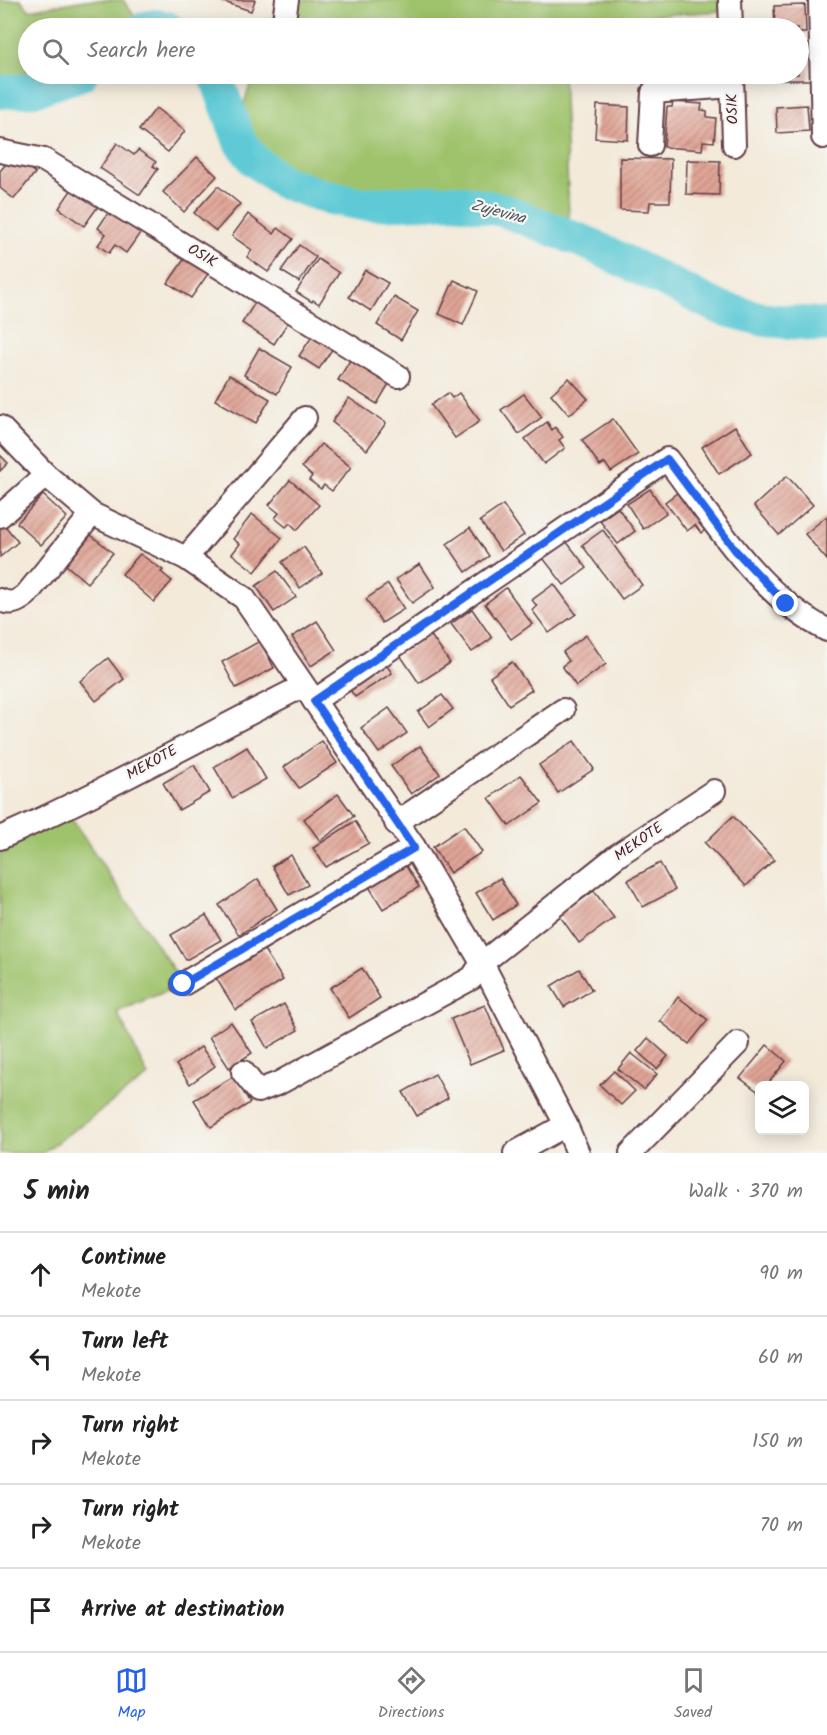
<!DOCTYPE html>
<meta charset="utf-8">
<style>
:root{--surface:#fff;--page:#f2f2f2;--text:#222;--muted:#767676;--line:#e0e0e0;--accent:#2563eb}
body{margin:0;font-family:Kalam,sans-serif;background:var(--page);color:var(--text)}
.controls{position:absolute;right:18px;bottom:18px;display:grid;overflow:hidden;border-radius:9px;box-shadow:0 3px 15px #0003}
.controls button{width:54px;height:54px;display:grid;place-items:center;padding:0;border:0;border-bottom:2px solid var(--line);background:var(--surface);color:var(--text);font:30px sans-serif}
.stop{position:absolute;width:18px;height:18px;margin:-14px;border:4px solid #2563eb;border-radius:50%;background:#fff}
.stop.end{background:#2563eb;border-color:#fff;box-shadow:0 2px 6px #0008}
.list{margin:0;padding:0;list-style:none}
h2{display:flex;justify-content:space-between;align-items:center;height:78px;margin:0;padding:0 24px;font-size:26px}
h2 small{font-size:20px;font-weight:400;color:var(--muted)}
.list li{display:grid;grid-template-columns:39px 1fr auto;gap:18px;align-items:center;box-sizing:border-box;height:84px;padding:0 24px;border-top:2px solid var(--line)}
.list b{display:block;font-size:22px;white-space:nowrap}
.list p{margin:0;font-size:20px;white-space:nowrap;color:var(--muted)}
.list em{font-size:20px;font-style:normal;color:var(--muted)}
.icon{flex:none;width:33px;height:33px;fill:none;stroke:currentColor;stroke-width:2;stroke-linecap:round;stroke-linejoin:round}
.map{position:relative;flex:none;width:827px;height:1153px;overflow:hidden}
.search{position:absolute;background:var(--surface);box-shadow:0 3px 15px #0003;left:18px;right:18px;top:18px;height:66px;display:flex;align-items:center;gap:15px;box-sizing:border-box;padding:0 21px;border-radius:33px;color:var(--muted);font-size:22px}
.sheet{height:498px;background:var(--surface)}
nav{display:flex;justify-content:space-around;align-items:center;box-sizing:border-box;height:84px;border-top:2px solid var(--line);background:var(--surface);font-size:16px;color:var(--muted)}
nav a{display:grid;justify-items:center;gap:3px}
nav .on{color:var(--accent)}
.map>svg:first-child{display:block}
.grass{fill:#9fc36c;stroke:#74714c;stroke-width:1.5}
.lines{fill:none;stroke-linecap:round;stroke-linejoin:round}
.river{stroke:#5ecad5;stroke-width:34}
.building{fill:url(#building-hatch)}
.minor-casing{stroke:#633d45;stroke-width:26}
.minor{stroke:#fff;stroke-width:22}
.route{stroke:#2563eb;stroke-width:8}
.labels{text-anchor:middle;dominant-baseline:central;stroke-width:4.5;stroke-linejoin:round;paint-order:stroke}
.street-label{font-size:15px;fill:#4a1f2b;stroke:#f6f6f2}
.water-label{font-size:16px;font-style:italic;fill:#50525e;stroke:#f6f6f2}
</style>
<div class="map">
<svg width="827" height="1153" viewBox="0 0 827 1153">
<defs>
<pattern id="building-hatch" width="6" height="6" patternUnits="userSpaceOnUse" patternTransform="scale(1.5)"><rect width="6" height="6" fill="#e0a597"/><path d="M-1 1l2-2M0 6l6-6M5 7l2-2" fill="none" stroke="#b8867b"/></pattern>
</defs>
<rect width="100%" height="100%" fill="#f6f6f2"/>
<filter id="ink" filterUnits="userSpaceOnUse"><feTurbulence type="fractalNoise" baseFrequency=".0167" numOctaves="2"/><feDisplacementMap in="SourceGraphic" scale="12" xChannelSelector="R" yChannelSelector="G"/><feConvolveMatrix kernelMatrix="1 2 1 2 8 2 1 2 1" color-interpolation-filters="sRGB"/></filter>
<filter id="wash" filterUnits="userSpaceOnUse"><feTurbulence type="fractalNoise" baseFrequency=".008" numOctaves="4" result="noise"/><feDisplacementMap in="SourceGraphic" scale="24" xChannelSelector="R" yChannelSelector="G"/><feGaussianBlur stdDeviation="1.35" result="paint"/><feColorMatrix in="noise" values="0 0 0 0 0 0 0 0 0 0 0 0 0 0 0 0 0 1.4 0 .05"/><feComposite in="paint" operator="in"/></filter>
<g filter="url(#wash)">
<rect width="100%" height="100%" fill="#f3eada"/>
<g class="grass">
<path d="M0 0H21L29 10 86 0H123L143 28H28V74H88C61 89 31 99 0 102Z"/>
<polygon points="279,0 722,0 722,11 561,21 561,28 270,28"/>
<polygon points="254,74 563,74 570,241 490,210 436,204 384,210 344,209 299,197 267,181 247,162 232,138"/>
<polygon points="71,818 183,984 117,1012 148,1076 42,1153 0,1153 0,840"/>
</g>
<g class="lines">
<g class="river">
<polyline points="146,28 156,26 167,28"/>
<polyline points="215,74 240,142 255,161 283,182 326,197 363,204 458,201 503,210 587,243 720,308 766,320 827,325"/>
<polyline points="0,92 33,90 81,74"/>
</g>
</g>
<g id="blocks">
<g class="building">
<polygon points="218,0 255,0 251,11"/>
<polygon points="805,5 806,33 798,33 798,28 775,28 774,6"/>
<polygon points="798,49 809,49 810,80 771,80 771,74 798,74"/>
<rect x="598" y="74" width="37" height="5"/>
<polygon points="667,74 706,74 706,81 667,80"/>
<polygon points="673,102 702,104 701,110 707,111 707,117 716,118 714,142 703,141 702,150 664,147 667,107 672,107"/>
<polygon points="597,105 629,107 628,140 595,138"/>
<polygon points="807,105 809,131 777,133 776,107"/>
<polygon points="156,108 185,131 168,152 139,130"/>
<polygon points="117,143 134,155 138,150 156,162 153,166 158,169 140,195 100,168"/>
<polygon points="13,156 35,173 14,199 0,188 0,171"/>
<polygon points="197,157 217,176 184,212 163,192"/>
<polygon points="620,158 671,159 670,202 650,202 649,211 620,210"/>
<polygon points="687,160 720,161 719,195 686,194"/>
<polygon points="76,183 102,201 84,226 59,208"/>
<polygon points="218,186 240,204 216,231 194,213"/>
<polygon points="114,204 145,226 126,253 115,245 109,253 98,245 106,234 98,228"/>
<polygon points="248,214 274,234 278,228 293,239 268,272 247,257 252,250 232,236"/>
<polygon points="299,245 316,257 299,282 281,271"/>
<polygon points="187,255 210,271 191,298 168,283"/>
<polygon points="318,259 339,273 319,304 313,300 312,302 296,292"/>
<polygon points="365,270 388,283 371,311 349,297"/>
<polygon points="454,280 478,291 463,325 439,314"/>
<polygon points="394,297 418,311 401,340 377,325"/>
<polygon points="258,298 290,319 274,344 242,323"/>
<polygon points="315,332 335,345 319,369 299,356"/>
<polygon points="259,348 292,367 277,394 244,375"/>
<polygon points="354,354 393,377 377,404 338,380"/>
<polygon points="229,375 270,399 256,423 215,400"/>
<polygon points="569,378 588,399 569,415 551,394"/>
<polygon points="448,393 452,398 459,393 480,421 455,438 431,405"/>
<polygon points="524,394 542,417 519,434 501,410"/>
<polygon points="349,398 386,423 367,450 332,422"/>
<polygon points="613,419 638,454 611,472 605,463 600,466 582,440"/>
<polygon points="547,422 552,430 555,427 563,437 559,440 565,448 544,464 525,439"/>
<polygon points="735,426 752,453 719,474 702,447"/>
<polygon points="321,444 351,467 332,491 324,485 321,489 309,480 312,476 302,467"/>
<polygon points="0,455 8,463 0,471"/>
<polygon points="787,476 813,505 779,535 754,506"/>
<polygon points="290,480 319,505 297,530 290,523 286,527 275,518 279,513 269,505"/>
<polygon points="685,487 713,524 701,533 695,525 687,531 665,502"/>
<polygon points="650,489 666,513 643,529 627,504"/>
<polygon points="43,495 67,517 41,545 17,523"/>
<polygon points="503,505 524,535 501,551 480,521"/>
<polygon points="618,508 635,531 618,544 600,521"/>
<polygon points="252,514 282,538 255,572 232,554 240,544 233,539"/>
<polygon points="827,516 827,560 805,534"/>
<polygon points="2,522 18,542 0,557 0,523"/>
<polygon points="470,528 489,556 466,572 447,544"/>
<polygon points="603,530 642,585 622,599 582,545"/>
<polygon points="91,535 113,553 87,583 66,565"/>
<polygon points="566,541 587,568 564,585 543,558"/>
<polygon points="304,547 322,573 300,588 282,562"/>
<polygon points="140,554 163,570 161,572 172,581 154,602 122,574"/>
<polygon points="420,564 435,587 412,603 396,579"/>
<polygon points="277,571 296,597 274,612 256,586"/>
<polygon points="388,584 404,609 382,623 366,599"/>
<polygon points="554,584 576,614 549,633 532,610 537,606 532,600"/>
<polygon points="506,588 532,624 511,639 485,604"/>
<polygon points="472,609 492,638 472,652 451,624"/>
<polygon points="317,621 336,650 311,666 292,637"/>
<polygon points="430,634 450,663 419,683 400,655"/>
<polygon points="586,635 606,664 576,686 562,666 569,661 563,652"/>
<polygon points="260,641 274,668 236,688 222,662"/>
<polygon points="108,658 124,679 96,701 80,681"/>
<polygon points="383,660 392,673 355,697 346,684"/>
<polygon points="512,662 532,690 509,705 490,677"/>
<polygon points="442,695 453,709 429,727 418,712"/>
<polygon points="389,708 407,733 379,753 361,728"/>
<polygon points="322,741 337,763 299,788 284,767"/>
<polygon points="574,741 594,769 558,793 539,765"/>
<polygon points="420,746 440,774 411,794 391,766"/>
<polygon points="247,747 266,779 232,798 214,767"/>
<polygon points="194,765 210,792 179,810 163,783"/>
<polygon points="521,775 542,803 509,826 489,798"/>
<polygon points="338,794 354,816 320,841 304,819"/>
<polygon points="733,816 774,860 746,886 705,843"/>
<polygon points="355,821 369,843 326,867 313,848"/>
<polygon points="464,826 482,852 450,873 433,847"/>
<polygon points="291,855 308,885 289,895 272,866"/>
<polygon points="404,863 419,887 383,909 368,885"/>
<polygon points="660,863 675,890 643,907 628,880"/>
<polygon points="500,878 516,905 493,920 476,893"/>
<polygon points="258,879 277,909 239,935 219,905"/>
<polygon points="594,891 614,918 579,943 559,915"/>
<polygon points="206,915 221,940 186,960 171,935"/>
<polygon points="263,948 283,980 236,1010 216,978"/>
<polygon points="362,968 380,998 349,1018 330,988"/>
<polygon points="579,969 592,990 564,1007 551,986"/>
<polygon points="678,997 708,1020 689,1044 660,1021"/>
<polygon points="284,1004 298,1030 267,1048 252,1022"/>
<polygon points="485,1005 504,1050 470,1064 451,1019"/>
<polygon points="231,1022 252,1053 229,1068 209,1037"/>
<polygon points="648,1038 668,1056 657,1069 637,1051"/>
<polygon points="767,1045 786,1061 766,1086 760,1086 760,1093 740,1078"/>
<polygon points="201,1047 215,1066 190,1084 176,1065"/>
<polygon points="631,1053 657,1074 644,1090 618,1069"/>
<polygon points="614,1071 635,1091 621,1105 600,1085"/>
<polygon points="435,1074 448,1098 417,1116 403,1092"/>
<polygon points="234,1076 250,1103 211,1127 194,1100"/>
</g>
</g>
</g>
<g filter="url(#ink)">
<use href="#blocks" fill-opacity="0" stroke="#633d45" stroke-width="1.5"/>
<g class="lines">
<defs>
<g id="minor">
<polyline points="730,0 731,28"/>
<polyline points="820,0 823,137"/>
<polyline points="285,13 287,0"/>
<polyline points="732,74 734,145"/>
<polyline points="650,145 653,92 732,86"/>
<polyline points="0,151 44,160 398,376"/>
<polyline points="0,427 46,475 92,514 186,558 244,598 414,847 482,963 566,1125 578,1153"/>
<polyline points="0,516 46,475"/>
<polyline points="186,558 305,418"/>
<path d="M0 600C11 605 17 602 26 595L92 514"/>
<path d="M314 701 667 459C711 517 760 597 827 630"/>
<polyline points="396,823 563,710"/>
<path d="M0 838C104 792 202 737 303 686"/>
<polyline points="183,984 414,847"/>
<polyline points="243,1072 258,1091 279,1083 472,978 482,963 618,855 714,791"/>
<polyline points="515,1153 566,1125"/>
<polyline points="631,1153 738,1043"/>
</g>
</defs>
<use href="#minor" class="minor-casing"/>
<use href="#minor" class="minor"/>
</g>
</g>
<g class="lines" filter="url(#ink)">
<polyline class="route" points="183,984 414,848 314,701 667,459 736,551 786,604"/>
</g>
<g class="labels">
<g class="street-label">
<text transform="translate(733 109) rotate(-92)">OSIK</text>
<text transform="translate(202 256) rotate(31)">OSIK</text>
<text transform="translate(152 763) rotate(-29)">MEKOTE</text>
<text transform="translate(639 842) rotate(-35)">MEKOTE</text>
</g>
<g class="water-label">
<text transform="translate(498 212) rotate(15)">Zujevina</text>
</g>
</g>
</svg>
<div class="controls">
<button><svg class="icon" aria-label="layers" viewBox="0 0 24 24"><path d="M12 4l9 5-9 5-9-5zM3 14l9 5 9-5"/></svg></button>
</div>
<div class="stop" style="left:183px;top:984px"></div>
<div class="stop end" style="left:786px;top:604px"></div>
<div class="search"><svg class="icon" aria-label="search" viewBox="0 0 24 24"><circle cx="10" cy="10" r="6"/><path d="M15 15l6 6"/></svg>Search here</div>
</div>
<section class="sheet">
<h2>5 min<small>Walk · 370 m</small></h2>
<ul class="list">
<li><svg class="icon" aria-label="ahead" viewBox="0 0 24 24"><path d="M12 20V5M6 11l6-6 6 6"/></svg><div><b>Continue</b><p>Mekote</p></div><em>90 m</em></li>
<li><svg class="icon" aria-label="left" viewBox="0 0 24 24"><path d="M17 20v-9H6M10 6l-5 5 5 5"/></svg><div><b>Turn left</b><p>Mekote</p></div><em>60 m</em></li>
<li><svg class="icon" aria-label="right" viewBox="0 0 24 24"><path d="M7 20v-9h11M14 6l5 5-5 5"/></svg><div><b>Turn right</b><p>Mekote</p></div><em>150 m</em></li>
<li><svg class="icon" aria-label="right" viewBox="0 0 24 24"><path d="M7 20v-9h11M14 6l5 5-5 5"/></svg><div><b>Turn right</b><p>Mekote</p></div><em>70 m</em></li>
<li><svg class="icon" aria-label="arrive" viewBox="0 0 24 24"><path d="M6 21V4h12l-3 4 3 4H6"/></svg><div><b>Arrive at destination</b></div></li>
</ul>
</section>
<nav>
<a class="on"><svg class="icon" aria-label="map" viewBox="0 0 24 24"><path d="M3 6l6-2 6 2 6-2v14l-6 2-6-2-6 2zM9 4v14M15 6v14"/></svg>Map</a>
<a><svg class="icon" aria-label="directions" viewBox="0 0 24 24"><path d="M12 3l9 9-9 9-9-9zM9 14v-3h6M13 9l2 2-2 2"/></svg>Directions</a>
<a><svg class="icon" aria-label="saved" viewBox="0 0 24 24"><path d="M7 4h10v16l-5-4-5 4z"/></svg>Saved</a>
</nav>
